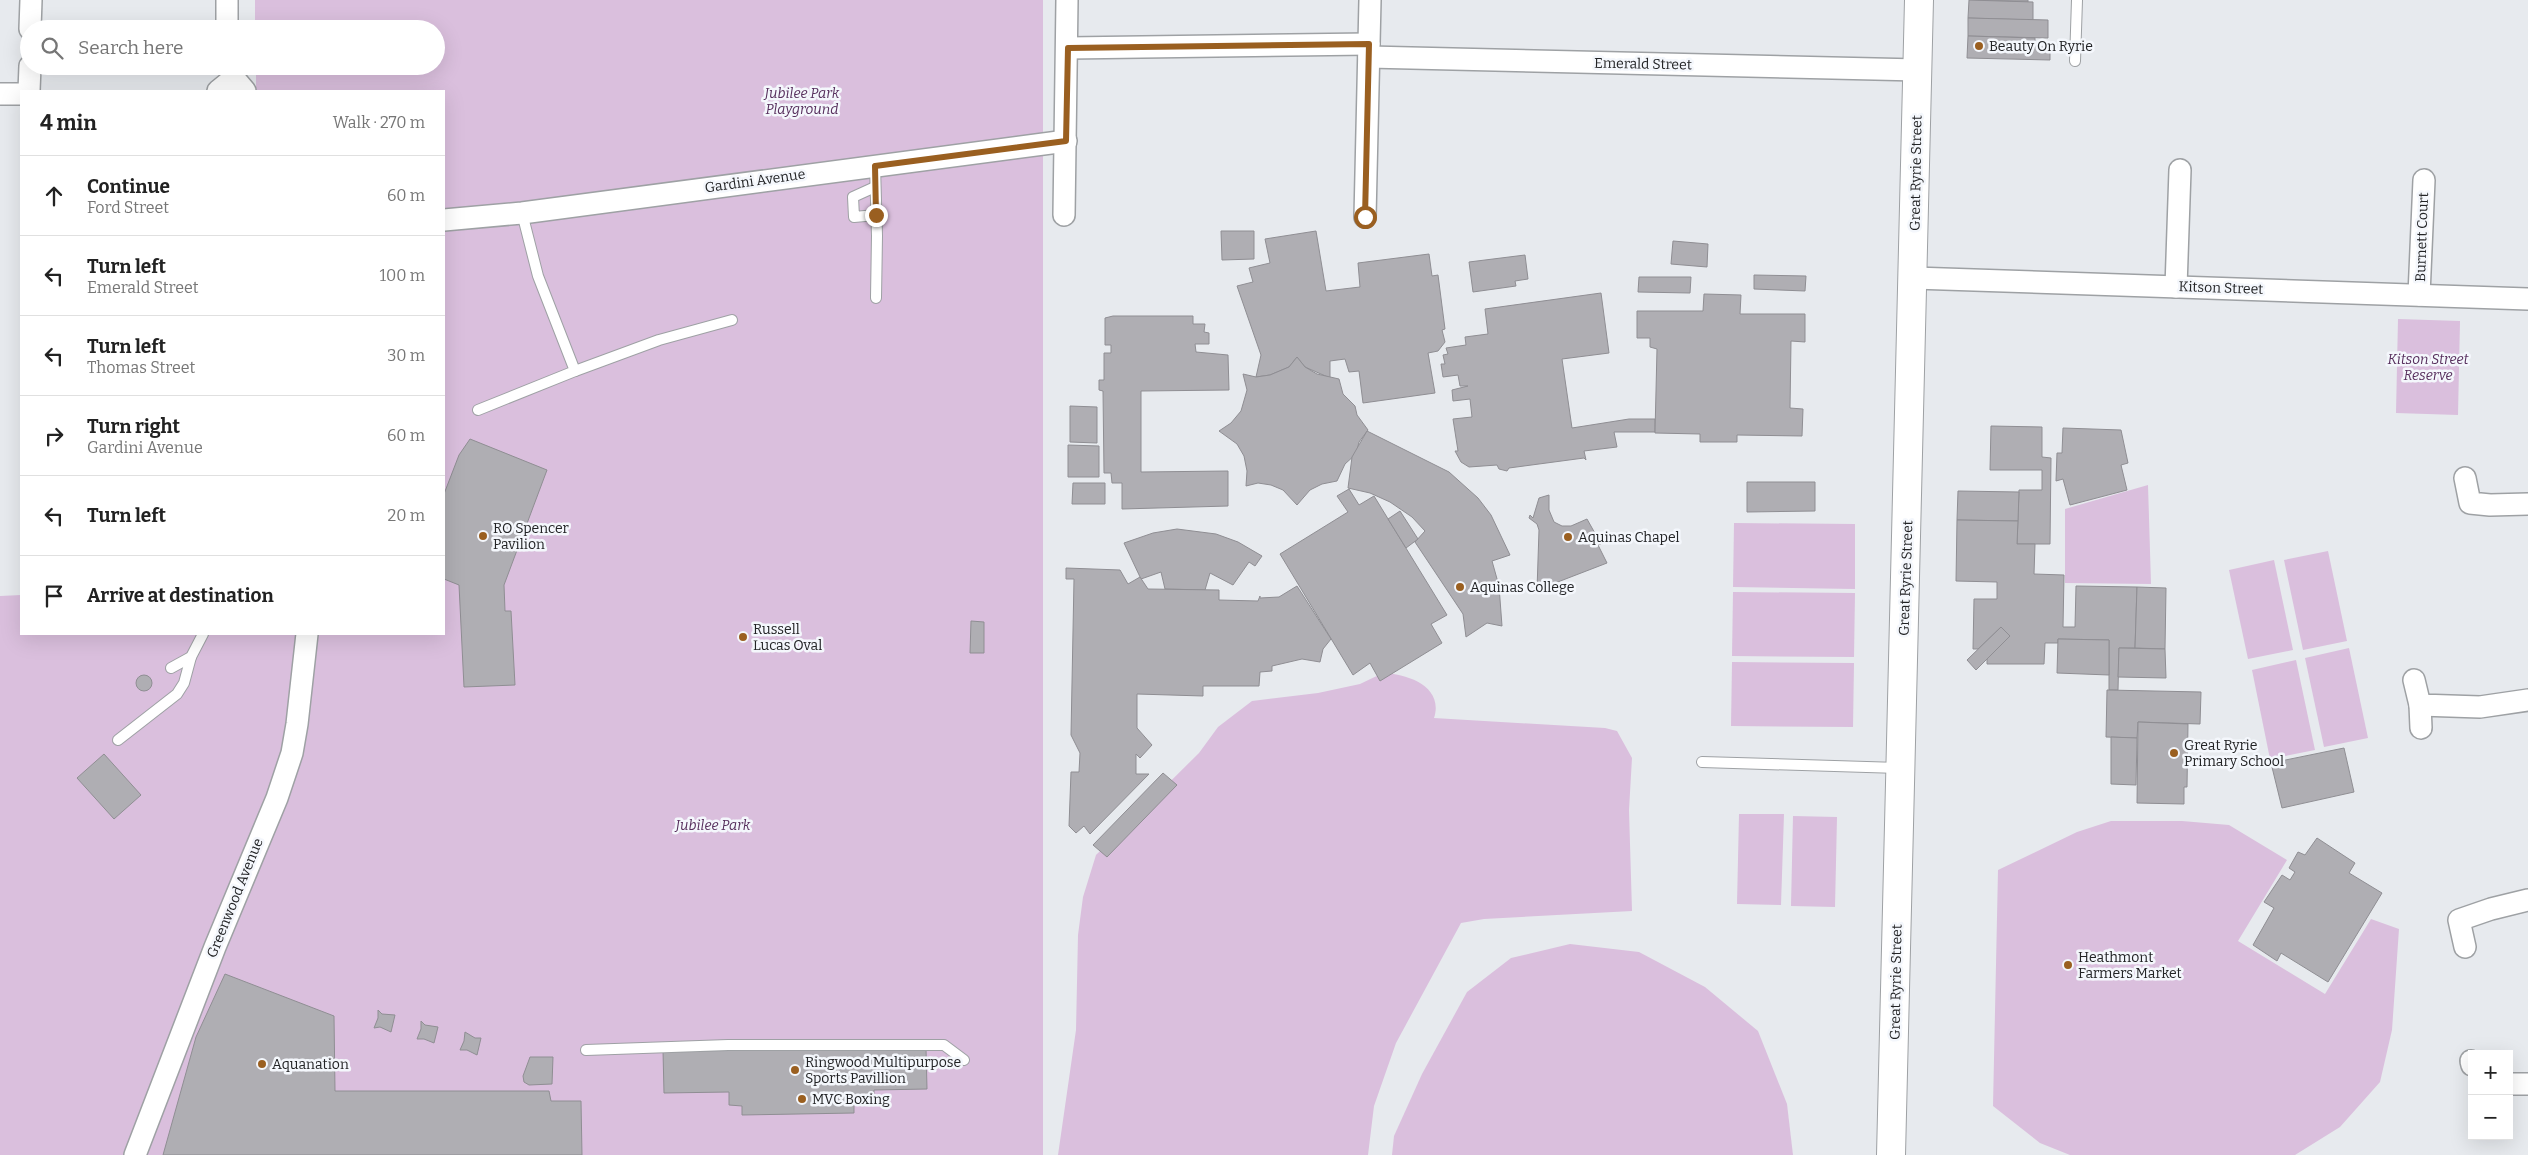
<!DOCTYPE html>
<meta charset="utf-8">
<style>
:root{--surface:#fff;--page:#f2f2f2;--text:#222;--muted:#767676;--line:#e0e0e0}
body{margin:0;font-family:Bitter,serif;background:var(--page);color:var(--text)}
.controls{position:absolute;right:15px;bottom:15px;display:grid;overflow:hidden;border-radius:0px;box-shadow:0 5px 20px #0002}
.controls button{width:45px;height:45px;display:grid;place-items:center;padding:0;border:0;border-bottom:1px solid var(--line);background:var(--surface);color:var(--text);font:25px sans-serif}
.stop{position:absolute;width:15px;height:15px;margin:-11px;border:4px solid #9a5f20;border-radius:50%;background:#fff}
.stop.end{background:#9a5f20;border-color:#fff;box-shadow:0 1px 5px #0008}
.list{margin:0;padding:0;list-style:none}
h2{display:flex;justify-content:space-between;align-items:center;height:65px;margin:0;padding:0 20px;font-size:21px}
h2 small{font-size:16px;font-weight:400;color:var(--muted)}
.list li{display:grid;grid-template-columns:32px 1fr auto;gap:15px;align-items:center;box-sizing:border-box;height:80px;padding:0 20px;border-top:1px solid var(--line)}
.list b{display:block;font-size:19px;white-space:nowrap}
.list p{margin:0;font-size:16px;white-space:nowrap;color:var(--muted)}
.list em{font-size:16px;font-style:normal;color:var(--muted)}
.icon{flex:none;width:28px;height:28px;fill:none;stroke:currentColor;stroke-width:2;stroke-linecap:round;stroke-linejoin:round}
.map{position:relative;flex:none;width:2528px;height:1155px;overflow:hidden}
.search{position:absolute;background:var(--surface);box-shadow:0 5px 20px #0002;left:20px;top:20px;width:425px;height:55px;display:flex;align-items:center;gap:12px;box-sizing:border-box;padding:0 18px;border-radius:28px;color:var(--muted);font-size:19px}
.panel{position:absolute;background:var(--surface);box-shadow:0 5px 20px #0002;left:20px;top:90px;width:425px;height:545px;border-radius:0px}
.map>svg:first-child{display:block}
.green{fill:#dabfdd}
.building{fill:#afaeb3;stroke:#8f8e93}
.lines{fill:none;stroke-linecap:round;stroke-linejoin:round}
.lane-casing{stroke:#9ea1a4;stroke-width:12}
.street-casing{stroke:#9ea1a4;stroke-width:24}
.secondary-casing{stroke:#9ea1a4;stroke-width:30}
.lane{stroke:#fff;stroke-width:10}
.street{stroke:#fff;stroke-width:21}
.secondary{stroke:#fff;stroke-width:28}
.route{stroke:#9a5f20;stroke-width:6}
.poi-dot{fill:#9a5f20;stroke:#f4f7fc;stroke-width:2}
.labels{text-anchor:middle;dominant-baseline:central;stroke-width:5;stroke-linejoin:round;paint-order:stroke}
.poi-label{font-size:14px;fill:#222325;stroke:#f4f7fc;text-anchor:start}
.street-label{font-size:14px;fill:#222325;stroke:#f4f7fc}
.park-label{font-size:14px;font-style:italic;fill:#572f5d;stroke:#f4f7fc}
</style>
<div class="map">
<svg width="2528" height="1155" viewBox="0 0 2528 1155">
<rect width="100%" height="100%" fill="#e7eaee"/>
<g class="green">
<polygon points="255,0 1043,0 1043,1155 0,1155 0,596 21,595 21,634 444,634 444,91 256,91 256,66 436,66 436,29 255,29"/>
<polygon points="2398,319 2460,321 2458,415 2396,413"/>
<polygon points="2148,485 2151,584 2065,583 2065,509"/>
<polygon points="1734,523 1855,524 1855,589 1733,587"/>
<polygon points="2328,551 2347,641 2303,650 2284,560"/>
<polygon points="2274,560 2293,650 2248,659 2229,570"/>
<polygon points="1733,592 1855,593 1854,657 1732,656"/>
<polygon points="2349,648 2368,738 2324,747 2305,658"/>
<polygon points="2296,660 2315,750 2270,759 2252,670"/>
<polygon points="1732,662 1854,663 1853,727 1731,726"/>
<path d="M1383 673C1409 674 1444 687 1434 718L1605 728 1617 731 1632 758 1629 810 1632 911 1484 919 1461 923 1396 1043 1374 1106 1368 1155H1058L1076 1030 1078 935 1083 897 1096 855 1199 753 1218 727 1252 701 1318 693 1360 684Z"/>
<polygon points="1739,814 1784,814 1781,905 1737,904"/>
<polygon points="1793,816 1837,817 1835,907 1791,906"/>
<polygon points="2111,821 2182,821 2229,825 2287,860 2238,941 2325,994 2371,919 2399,929 2392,1030 2380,1082 2340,1127 2295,1155 2070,1155 2040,1143 1993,1106 1998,870 2077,832"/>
<polygon points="1570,944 1639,952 1705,987 1758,1031 1787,1104 1793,1155 1392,1155 1394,1136 1422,1074 1467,992 1511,958"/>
</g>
<g class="building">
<polygon points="1969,0 2028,0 2028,2"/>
<polygon points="1969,0 2033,2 2033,20 1968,18"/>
<polygon points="1968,18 2048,20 2048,38 1968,36"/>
<polygon points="1968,36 2035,38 2035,47 2050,47 2050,60 1967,58"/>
<polygon points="1221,231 1254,231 1254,259 1222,260"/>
<polygon points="1316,231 1326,291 1360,287 1358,263 1429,254 1432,276 1438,275 1445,329 1442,330 1445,342 1438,351 1428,353 1435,393 1363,403 1359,371 1349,372 1345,359 1330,361 1330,378 1305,367 1297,357 1289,367 1270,375 1256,377 1261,355 1237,286 1253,282 1249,268 1270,263 1265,239"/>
<polygon points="1673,241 1708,244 1707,267 1671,264"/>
<polygon points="1525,255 1528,279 1515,281 1516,286 1473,292 1469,262"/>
<polygon points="1754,275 1806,276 1805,291 1754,289"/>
<polygon points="1639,277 1691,277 1690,293 1638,292"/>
<polygon points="1601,293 1609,353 1562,359 1572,428 1629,419 1655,419 1655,432 1614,432 1617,447 1584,451 1586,460 1584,458 1509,468 1507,471 1499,469 1497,465 1469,467 1461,462 1455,451 1458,451 1453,419 1472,417 1470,399 1453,401 1452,390 1468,386 1460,386 1458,375 1443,377 1441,364 1445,364 1443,355 1448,354 1446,348 1466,345 1465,337 1488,334 1485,309"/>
<polygon points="1704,294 1741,295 1740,314 1805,314 1805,342 1791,341 1790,408 1803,409 1802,436 1737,435 1737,442 1700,442 1700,434 1655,433 1657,349 1650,347 1650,338 1637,338 1637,311 1703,311"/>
<polygon points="1113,316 1193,316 1193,324 1205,324 1204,332 1209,333 1209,344 1195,344 1196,352 1228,355 1229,390 1141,391 1141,472 1228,471 1228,506 1122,509 1122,483 1112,483 1111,473 1104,473 1103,391 1099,390 1099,380 1104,380 1104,353 1111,353 1111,345 1105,345 1105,318"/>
<polygon points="1297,357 1305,367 1317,374 1339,379 1343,394 1355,406 1357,415 1368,430 1359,442 1356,454 1345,464 1337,481 1322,484 1310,490 1297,505 1283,490 1271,485 1258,483 1246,486 1247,471 1244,456 1237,444 1219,431 1231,423 1241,411 1247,390 1243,374 1256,377 1270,375 1289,367"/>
<polygon points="1070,406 1097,407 1097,443 1070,442"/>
<polygon points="1991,426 2042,427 2042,457 2051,458 2050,544 2017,544 2019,490 2042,490 2042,470 1990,470"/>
<polygon points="2063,428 2121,430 2128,463 2121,465 2127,490 2070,505 2063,479 2056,481 2057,453 2062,453"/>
<polygon points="1367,431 1449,472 1478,498 1491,515 1510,555 1492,561 1499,586 1502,626 1487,623 1466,637 1463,614 1415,542 1425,531 1412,517 1390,502 1370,493 1348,488 1352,457"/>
<polygon points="470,439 547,470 504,585 505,611 511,611 515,685 464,687 459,585 444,579 444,494 459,455"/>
<polygon points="1068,445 1099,446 1099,477 1068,477"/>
<polygon points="1747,482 1815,482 1815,511 1747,512"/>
<polygon points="1073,483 1105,483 1105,504 1072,504"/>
<polygon points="1349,489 1359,505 1374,496 1447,615 1431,624 1442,643 1380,681 1370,663 1353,675 1280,554 1348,512 1337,496"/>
<polygon points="1958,491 2019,492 2018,521 1957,520"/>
<polygon points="1549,495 1549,510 1554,522 1562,526 1571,526 1587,519 1601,544 1598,545 1607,563 1537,590 1539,530 1537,524 1529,518 1530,515 1533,518 1539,498"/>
<polygon points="1400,511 1418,539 1406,548 1388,519"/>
<polygon points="1957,520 2018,521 2017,544 2035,544 2034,574 2064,575 2063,627 2075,627 2076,586 2137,587 2135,648 2119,648 2118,690 2109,690 2109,640 2058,639 2058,643 2045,643 2044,664 1987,664 1987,659 2010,636 2001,627 1978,649 1973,649 1974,599 1997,599 1997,582 1956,581"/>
<polygon points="1177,529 1216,534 1238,542 1262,556 1255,566 1249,562 1233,585 1210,573 1205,590 1165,589 1161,572 1141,579 1124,543 1153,533"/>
<polygon points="1066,568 1120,570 1128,584 1140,577 1148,589 1219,590 1219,600 1258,601 1260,596 1260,598 1279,597 1297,586 1331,639 1323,649 1320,662 1302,659 1272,666 1272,671 1260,672 1259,686 1203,686 1203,696 1137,694 1137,728 1152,745 1140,758 1136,754 1136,774 1149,774 1090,834 1084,826 1076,833 1069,826 1071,772 1079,772 1080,753 1071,735 1074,579 1066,579"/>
<polygon points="2137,587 2166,588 2165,649 2135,648"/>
<polygon points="971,621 984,622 984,653 970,653"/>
<polygon points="2001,627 2010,636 1976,670 1967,660"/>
<polygon points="2058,639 2109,640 2109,675 2057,673"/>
<polygon points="2119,648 2165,649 2166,678 2118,677"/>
<circle cx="144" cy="683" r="8"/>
<polygon points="2107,690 2201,692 2200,724 2138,722 2137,738 2106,737"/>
<polygon points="2138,722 2188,724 2187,787 2184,787 2184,804 2137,803"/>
<polygon points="2111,737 2137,738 2136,785 2111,784"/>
<polygon points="2344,748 2354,792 2282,808 2271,763"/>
<polygon points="104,754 141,795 114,819 77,778"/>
<polygon points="1163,773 1177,785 1107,857 1093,845"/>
<polygon points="2317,838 2355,863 2349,873 2382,893 2328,982 2281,953 2277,961 2253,945 2274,908 2264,902 2282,875 2290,880 2295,872 2289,868 2298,852 2305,855"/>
<polygon points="225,974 334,1016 335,1091 549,1091 551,1101 581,1101 582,1155 163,1155 196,1037"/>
<polygon points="378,1010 382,1014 395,1015 391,1032 380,1027 374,1028 378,1018"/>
<polygon points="421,1021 425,1025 438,1027 434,1043 424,1039 417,1039 421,1029"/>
<polygon points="465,1032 475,1038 481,1038 477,1055 467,1050 460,1050 464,1041"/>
<polygon points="926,1049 927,1089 874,1090 874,1104 854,1104 854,1113 742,1115 742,1106 729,1105 729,1092 664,1093 663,1051"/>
<polygon points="530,1057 553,1057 552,1084 529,1085 524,1082 523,1076"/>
</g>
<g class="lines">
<defs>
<g id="lane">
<polyline points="2075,61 2077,0"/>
<polyline points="875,166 877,236 876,298"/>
<polyline points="875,187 853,197 854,217 876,215"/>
<polyline points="575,371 659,340 732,320"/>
<polyline points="478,410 575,371 538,276 522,213"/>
<polyline points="171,668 191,657 203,634"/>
<polyline points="118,740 177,694 184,683 191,657"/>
<polyline points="1702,762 1899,768"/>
<polyline points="586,1050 728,1045 944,1045 964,1060"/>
</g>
<g id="street">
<polyline points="227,0 227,29"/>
<polyline points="30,29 31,0"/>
<polyline points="1068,48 1369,44"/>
<polyline points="1369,57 1918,70"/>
<polyline points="231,66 234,78 245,91"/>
<polyline points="29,91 30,66"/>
<polyline points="218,91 234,78"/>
<polyline points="0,94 21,94"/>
<polyline points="1064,215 1067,0"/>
<polyline points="1365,217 1370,0"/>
<polyline points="444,220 522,213 1066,141"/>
<polyline points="1914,278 2528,299"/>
<polyline points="2176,287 2180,170"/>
<polyline points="2419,295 2424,180"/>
<polyline points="2465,478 2470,503 2490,505 2528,504"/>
<polyline points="2414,680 2420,705 2480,707 2528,700"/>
<polyline points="2420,705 2421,728"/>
<polyline points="2465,947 2459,920 2491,909 2528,900"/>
<polyline points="2471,1061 2472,1065"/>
<polyline points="2509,1084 2528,1084"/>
<polyline points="135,1155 215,947 277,798 292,753 297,724 307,634"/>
</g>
<polyline id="secondary" points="1891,1155 1919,0"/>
</defs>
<use href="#lane" class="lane-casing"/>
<use href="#street" class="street-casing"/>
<use href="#secondary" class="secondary-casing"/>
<use href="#lane" class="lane"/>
<use href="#street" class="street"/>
<use href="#secondary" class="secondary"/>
</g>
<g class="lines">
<polyline class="route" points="876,215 875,166 1066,141 1068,48 1369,44 1365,217"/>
</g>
<g class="poi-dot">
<circle cx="1979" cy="46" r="5"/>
<circle cx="483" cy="536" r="5"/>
<circle cx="1568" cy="537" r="5"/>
<circle cx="1460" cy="587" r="5"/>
<circle cx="743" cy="637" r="5"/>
<circle cx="2174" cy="753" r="5"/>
<circle cx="2068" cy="965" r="5"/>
<circle cx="262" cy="1064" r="5"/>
<circle cx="795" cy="1070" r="5"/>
<circle cx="802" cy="1099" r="5"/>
</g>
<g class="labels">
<g class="poi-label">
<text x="1989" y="46">Beauty On Ryrie</text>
<text x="493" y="528">RO Spencer<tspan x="493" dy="16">Pavilion</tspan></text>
<text x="1578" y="537">Aquinas Chapel</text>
<text x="1470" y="587">Aquinas College</text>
<text x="753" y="629">Russell<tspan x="753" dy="16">Lucas Oval</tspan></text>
<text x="2184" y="745">Great Ryrie<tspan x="2184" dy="16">Primary School</tspan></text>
<text x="2078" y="957">Heathmont<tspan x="2078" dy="16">Farmers Market</tspan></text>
<text x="805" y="1062">Ringwood Multipurpose<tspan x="805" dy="16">Sports Pavillion</tspan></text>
<text x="272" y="1064">Aquanation</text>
<text x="812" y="1099">MVC Boxing</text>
</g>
<g class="street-label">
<text transform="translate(1643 64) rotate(1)">Emerald Street</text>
<text transform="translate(1916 173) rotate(-89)">Great Ryrie Street</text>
<text transform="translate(755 181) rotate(-8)">Gardini Avenue</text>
<text transform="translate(2422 237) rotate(-88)">Burnett Court</text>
<text transform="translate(2221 288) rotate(2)">Kitson Street</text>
<text transform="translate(1906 578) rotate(-88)">Great Ryrie Street</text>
<text transform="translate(235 898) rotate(-68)">Greenwood Avenue</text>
<text transform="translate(1896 982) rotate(-89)">Great Ryrie Street</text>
</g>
<g class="park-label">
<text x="802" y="93">Jubilee Park<tspan x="802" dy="16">Playground</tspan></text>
<text x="2428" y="359">Kitson Street<tspan x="2428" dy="16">Reserve</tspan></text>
<text x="713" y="825">Jubilee Park</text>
</g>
</g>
</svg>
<div class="controls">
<button>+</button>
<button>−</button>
</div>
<div class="stop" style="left:1365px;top:217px"></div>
<div class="stop end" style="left:876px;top:215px"></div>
<div class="search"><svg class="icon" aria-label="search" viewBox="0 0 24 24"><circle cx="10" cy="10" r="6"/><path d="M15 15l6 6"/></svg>Search here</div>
<section class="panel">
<h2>4 min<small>Walk · 270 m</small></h2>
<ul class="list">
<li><svg class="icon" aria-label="ahead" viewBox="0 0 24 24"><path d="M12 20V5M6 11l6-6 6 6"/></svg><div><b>Continue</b><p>Ford Street</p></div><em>60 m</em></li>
<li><svg class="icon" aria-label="left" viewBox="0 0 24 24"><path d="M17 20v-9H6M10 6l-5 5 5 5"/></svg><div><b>Turn left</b><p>Emerald Street</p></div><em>100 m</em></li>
<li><svg class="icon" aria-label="left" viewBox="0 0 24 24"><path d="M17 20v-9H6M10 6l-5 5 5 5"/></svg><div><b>Turn left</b><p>Thomas Street</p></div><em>30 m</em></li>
<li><svg class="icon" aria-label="right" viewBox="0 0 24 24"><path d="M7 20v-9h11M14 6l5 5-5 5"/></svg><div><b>Turn right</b><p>Gardini Avenue</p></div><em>60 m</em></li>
<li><svg class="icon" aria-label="left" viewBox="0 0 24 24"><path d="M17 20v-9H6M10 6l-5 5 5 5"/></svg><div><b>Turn left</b></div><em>20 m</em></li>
<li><svg class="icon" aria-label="arrive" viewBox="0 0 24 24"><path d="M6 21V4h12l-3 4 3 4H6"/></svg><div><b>Arrive at destination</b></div></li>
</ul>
</section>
</div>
